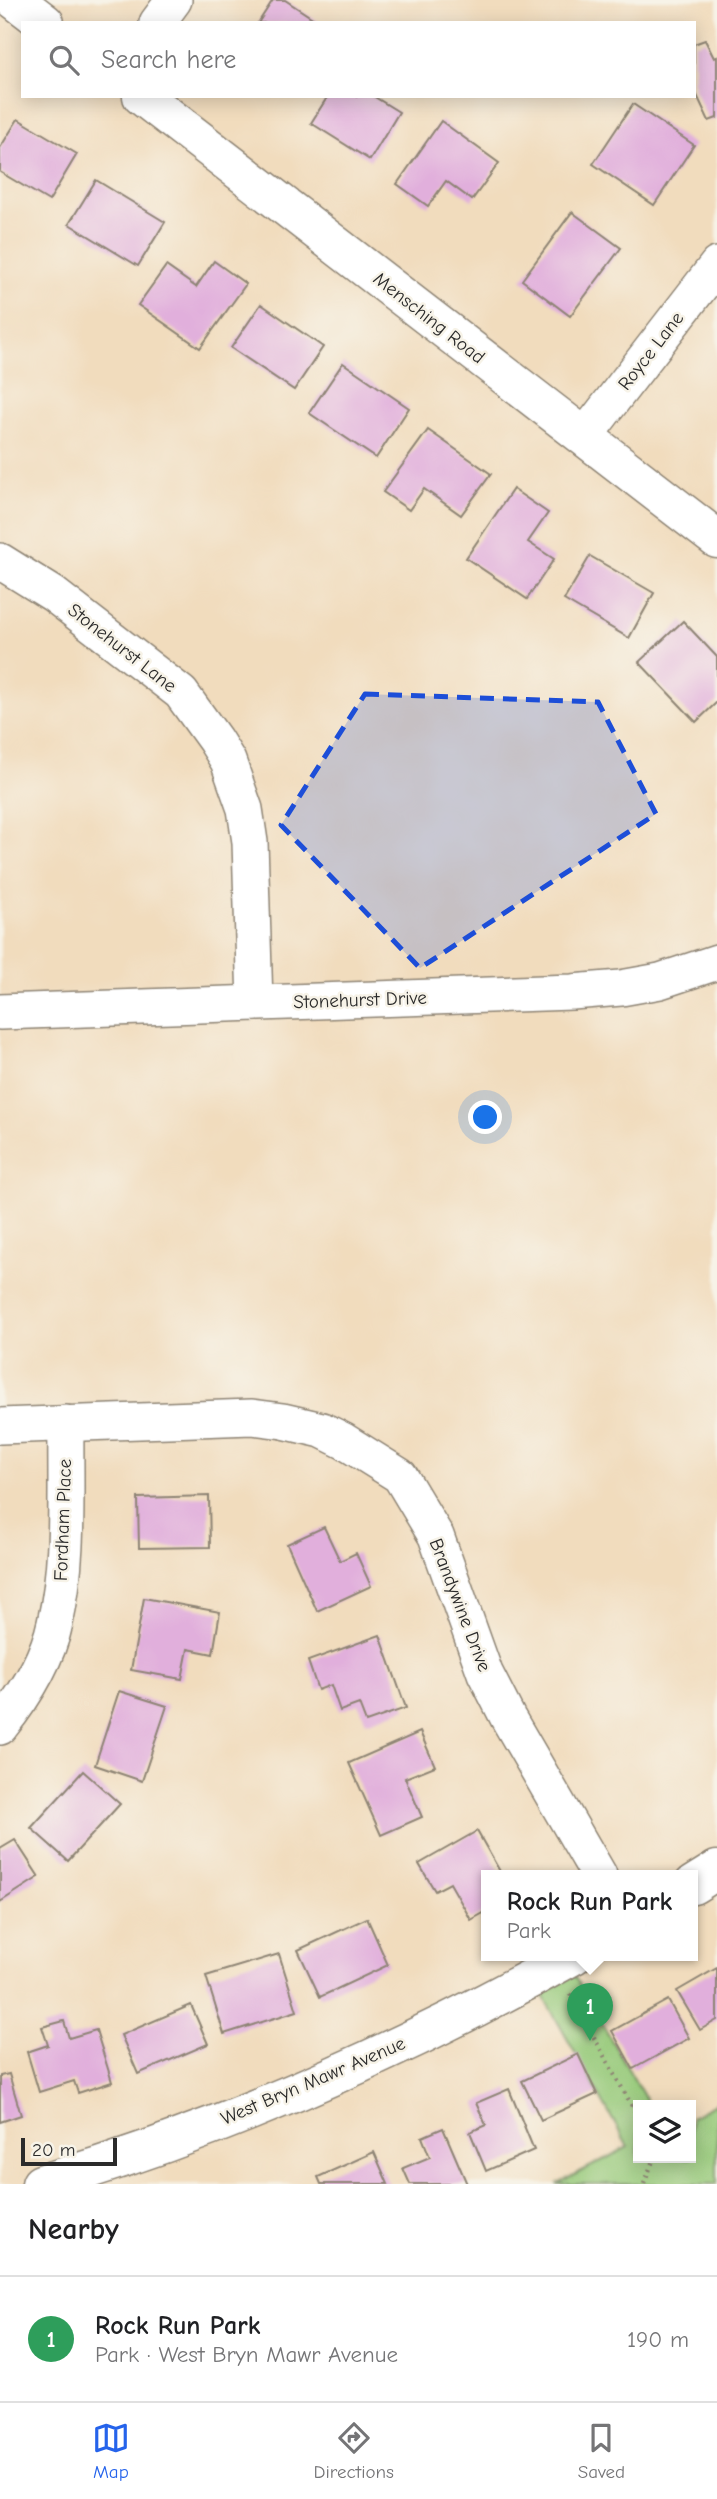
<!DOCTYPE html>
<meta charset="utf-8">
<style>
:root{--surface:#fff;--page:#f6f6f6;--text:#202124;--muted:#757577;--line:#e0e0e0;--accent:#2563eb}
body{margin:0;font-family:"Comic Neue",sans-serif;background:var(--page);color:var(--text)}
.controls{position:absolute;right:21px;bottom:21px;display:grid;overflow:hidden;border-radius:0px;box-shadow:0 4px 18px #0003}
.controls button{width:63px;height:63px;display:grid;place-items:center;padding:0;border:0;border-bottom:2px solid var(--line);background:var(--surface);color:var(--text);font:35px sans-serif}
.scale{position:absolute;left:21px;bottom:18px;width:96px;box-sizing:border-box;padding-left:7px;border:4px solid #2b2b2b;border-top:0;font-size:19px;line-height:24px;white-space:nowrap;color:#2b2b2b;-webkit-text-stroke:5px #f7f3e8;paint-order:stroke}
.you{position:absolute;left:486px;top:1118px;width:24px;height:24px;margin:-18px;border:5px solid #fff;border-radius:50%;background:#1a73e8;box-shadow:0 0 0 10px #1a73e833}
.badge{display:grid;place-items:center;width:46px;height:46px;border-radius:50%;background:var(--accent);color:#fff;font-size:23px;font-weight:700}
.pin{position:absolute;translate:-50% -58px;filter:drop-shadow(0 2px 4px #0008)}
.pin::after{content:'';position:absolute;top:37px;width:24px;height:21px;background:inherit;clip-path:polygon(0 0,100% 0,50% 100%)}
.popup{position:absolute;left:481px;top:1870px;width:217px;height:91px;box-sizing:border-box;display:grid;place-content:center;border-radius:0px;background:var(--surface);filter:drop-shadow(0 2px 5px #0005);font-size:23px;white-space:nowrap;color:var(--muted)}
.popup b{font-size:26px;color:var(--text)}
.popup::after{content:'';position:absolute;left:50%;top:100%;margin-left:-14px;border:14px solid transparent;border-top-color:var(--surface)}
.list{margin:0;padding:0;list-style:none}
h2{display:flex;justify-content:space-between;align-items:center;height:91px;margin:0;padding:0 28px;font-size:30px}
h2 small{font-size:23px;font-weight:400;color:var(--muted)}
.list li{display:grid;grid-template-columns:46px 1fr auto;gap:21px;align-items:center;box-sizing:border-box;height:126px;padding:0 28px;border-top:2px solid var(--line)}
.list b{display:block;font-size:26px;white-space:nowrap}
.list p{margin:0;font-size:23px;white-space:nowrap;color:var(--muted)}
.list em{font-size:23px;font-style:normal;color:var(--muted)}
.icon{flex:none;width:38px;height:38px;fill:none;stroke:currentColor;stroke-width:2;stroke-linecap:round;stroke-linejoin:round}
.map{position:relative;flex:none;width:717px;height:2184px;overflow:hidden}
.search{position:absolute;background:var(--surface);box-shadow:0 4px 18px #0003;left:21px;right:21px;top:21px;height:77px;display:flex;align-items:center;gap:18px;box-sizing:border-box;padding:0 24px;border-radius:0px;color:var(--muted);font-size:26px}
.sheet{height:217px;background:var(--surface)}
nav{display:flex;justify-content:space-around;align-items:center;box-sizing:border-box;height:98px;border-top:2px solid var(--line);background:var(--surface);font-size:19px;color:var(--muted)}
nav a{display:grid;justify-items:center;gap:4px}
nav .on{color:var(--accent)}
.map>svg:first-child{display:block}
.green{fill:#98ca7b;stroke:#627a53;stroke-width:2}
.building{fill:#e1afdc}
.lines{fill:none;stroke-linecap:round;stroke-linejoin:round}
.minor-casing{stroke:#8e8474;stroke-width:38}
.tertiary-casing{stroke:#8e8474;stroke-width:41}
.path{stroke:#8e8474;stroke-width:4.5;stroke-dasharray:2 5;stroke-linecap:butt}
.minor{stroke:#fff;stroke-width:35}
.tertiary{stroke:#fff;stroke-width:38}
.marked{fill:#1d4ed8;fill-opacity:0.2;stroke:#1d4ed8;stroke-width:5;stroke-dasharray:14 9;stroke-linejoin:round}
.labels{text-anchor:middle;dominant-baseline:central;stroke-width:5;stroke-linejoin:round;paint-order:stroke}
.street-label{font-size:19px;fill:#2b2b2b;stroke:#f7f3e8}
</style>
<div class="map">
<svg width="717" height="2184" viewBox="0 0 717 2184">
<rect width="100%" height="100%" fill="#f7f3e8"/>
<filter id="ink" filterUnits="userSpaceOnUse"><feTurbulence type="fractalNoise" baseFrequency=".0143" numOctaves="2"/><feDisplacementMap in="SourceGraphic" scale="14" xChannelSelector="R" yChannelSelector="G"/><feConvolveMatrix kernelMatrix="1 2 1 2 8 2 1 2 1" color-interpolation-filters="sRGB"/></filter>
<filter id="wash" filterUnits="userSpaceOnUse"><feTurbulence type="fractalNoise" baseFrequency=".00686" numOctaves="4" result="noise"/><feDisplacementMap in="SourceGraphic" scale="28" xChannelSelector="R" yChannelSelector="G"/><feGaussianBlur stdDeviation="1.57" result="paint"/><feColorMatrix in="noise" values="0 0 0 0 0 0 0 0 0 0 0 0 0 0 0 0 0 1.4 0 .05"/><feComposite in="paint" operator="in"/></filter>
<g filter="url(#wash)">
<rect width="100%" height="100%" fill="#f1dcbd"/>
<polygon class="green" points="565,1960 649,2105 638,2105 638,2158 691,2158 691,2117 717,2103 717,2184 557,2184 628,2147 533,1978"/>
<g id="blocks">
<g class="building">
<polygon points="273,0 285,0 320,23 258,23"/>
<polygon points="705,40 714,58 717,57 717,118 709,121 694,89 694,44"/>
<polygon points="328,96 373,96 399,112 370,160 311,123"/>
<polygon points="633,104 694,145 654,205 593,164"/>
<polygon points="18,119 77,154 49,201 0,172 0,148"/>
<polygon points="441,121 499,163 472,200 446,181 428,206 397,184"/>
<polygon points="96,180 165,222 138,266 69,224"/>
<polygon points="572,212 621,248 570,316 522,280"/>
<polygon points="214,261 246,284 200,348 138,305 166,266 196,287"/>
<polygon points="261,304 323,347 294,390 231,348"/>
<polygon points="343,363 409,408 376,458 309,413"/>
<polygon points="428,430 491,474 461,515 424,489 409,510 383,492"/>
<polygon points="513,489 548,513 528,542 554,559 527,599 466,558"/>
<polygon points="590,556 654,593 629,638 564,600"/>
<polygon points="683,621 717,657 717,702 696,722 639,662"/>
<polygon points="209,1496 210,1547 139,1548 138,1498"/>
<polygon points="324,1527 340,1561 356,1553 371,1586 317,1611 287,1544"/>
<polygon points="144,1598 220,1612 213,1654 188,1649 182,1679 131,1670"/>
<polygon points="380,1635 406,1708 366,1722 359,1704 340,1711 331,1685 318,1690 308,1661"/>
<polygon points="119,1691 167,1706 142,1781 95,1765"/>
<polygon points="420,1732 435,1766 405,1778 422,1817 381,1835 349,1763"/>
<polygon points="83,1771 120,1804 68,1861 31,1828"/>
<polygon points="477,1831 502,1875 487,1875 487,1911 471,1920 450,1883 435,1891 419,1864"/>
<polygon points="15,1840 39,1877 0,1902 0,1849"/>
<polygon points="367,1918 388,1965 320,1997 298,1950"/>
<polygon points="279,1954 297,2011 224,2034 206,1976"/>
<polygon points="717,1968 717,2020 700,2030 677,1991"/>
<polygon points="668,2000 689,2038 633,2069 612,2031"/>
<polygon points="191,2005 208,2044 138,2074 121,2035"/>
<polygon points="64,2021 69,2038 96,2030 112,2082 78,2093 74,2081 39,2092 27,2052 48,2045 42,2027"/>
<polygon points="578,2054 597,2094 541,2120 522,2081"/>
<polygon points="9,2074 21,2115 0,2122 0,2076"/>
<polygon points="509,2089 534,2150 486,2171 470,2132 486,2125 476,2103"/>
<polygon points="443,2128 467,2184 410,2184 403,2168 430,2157 422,2137"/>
<polygon points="374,2152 388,2184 321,2184 318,2177"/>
</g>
</g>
</g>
<g filter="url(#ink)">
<use href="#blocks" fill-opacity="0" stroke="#8e8474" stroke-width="2"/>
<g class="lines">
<defs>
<g id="minor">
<polyline points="157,23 174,0"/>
<polyline points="584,437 717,265"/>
<polyline points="0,561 53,594 181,693 215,740 228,761 245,809 250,842 255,1003"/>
<polyline points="0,1012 572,992 621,988 660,981 717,962"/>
<polyline points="0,1426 252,1417 283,1421 322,1430 344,1441 400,1476 436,1536 485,1673 508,1718 599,1875"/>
<path d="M0 1727C24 1697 47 1661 55 1623 70 1558 65 1489 66 1423"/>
</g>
<g id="tertiary">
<polyline points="15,0 45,23"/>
<polyline points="142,96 717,539"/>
<polyline points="693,1885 717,1870"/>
<path d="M41 2184C226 2129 406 2049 574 1955"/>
</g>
</defs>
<use href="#minor" class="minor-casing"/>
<use href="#tertiary" class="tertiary-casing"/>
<g class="path">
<polyline points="570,1994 638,2117"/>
<polyline points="644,2184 654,2158"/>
</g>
<use href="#minor" class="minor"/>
<use href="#tertiary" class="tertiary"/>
</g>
</g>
<path class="marked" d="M365 694 598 702 656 814 420 968 281 825Z"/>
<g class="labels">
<g class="street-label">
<text transform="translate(429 318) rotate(38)">Mensching Road</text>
<text transform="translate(651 351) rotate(-52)">Royce Lane</text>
<text transform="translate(122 648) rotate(38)">Stonehurst Lane</text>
<text transform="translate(360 1000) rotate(-2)">Stonehurst Drive</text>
<text transform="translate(63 1520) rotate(-88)">Fordham Place</text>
<text transform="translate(460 1605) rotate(69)">Brandywine Drive</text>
<text transform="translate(313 2081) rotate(-23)">West Bryn Mawr Avenue</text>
</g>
</g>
</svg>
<div class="controls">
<button><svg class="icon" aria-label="layers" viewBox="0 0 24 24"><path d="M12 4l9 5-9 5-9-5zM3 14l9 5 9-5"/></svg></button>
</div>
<div class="scale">20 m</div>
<div class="you"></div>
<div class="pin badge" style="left:590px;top:2041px;background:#2e9e5b">1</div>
<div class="popup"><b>Rock Run Park</b>Park</div>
<div class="search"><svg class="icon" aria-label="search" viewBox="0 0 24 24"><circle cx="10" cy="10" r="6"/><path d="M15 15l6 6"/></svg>Search here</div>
</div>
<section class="sheet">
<h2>Nearby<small></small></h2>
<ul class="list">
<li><span class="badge" style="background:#2e9e5b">1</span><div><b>Rock Run Park</b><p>Park · West Bryn Mawr Avenue</p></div><em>190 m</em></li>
</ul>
</section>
<nav>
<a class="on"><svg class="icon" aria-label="map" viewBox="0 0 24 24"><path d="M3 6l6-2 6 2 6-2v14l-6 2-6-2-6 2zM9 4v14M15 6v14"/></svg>Map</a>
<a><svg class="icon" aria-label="directions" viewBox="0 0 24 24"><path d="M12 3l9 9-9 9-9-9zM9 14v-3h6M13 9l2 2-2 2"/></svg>Directions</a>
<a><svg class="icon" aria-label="saved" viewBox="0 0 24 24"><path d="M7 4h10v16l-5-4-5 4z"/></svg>Saved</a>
</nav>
